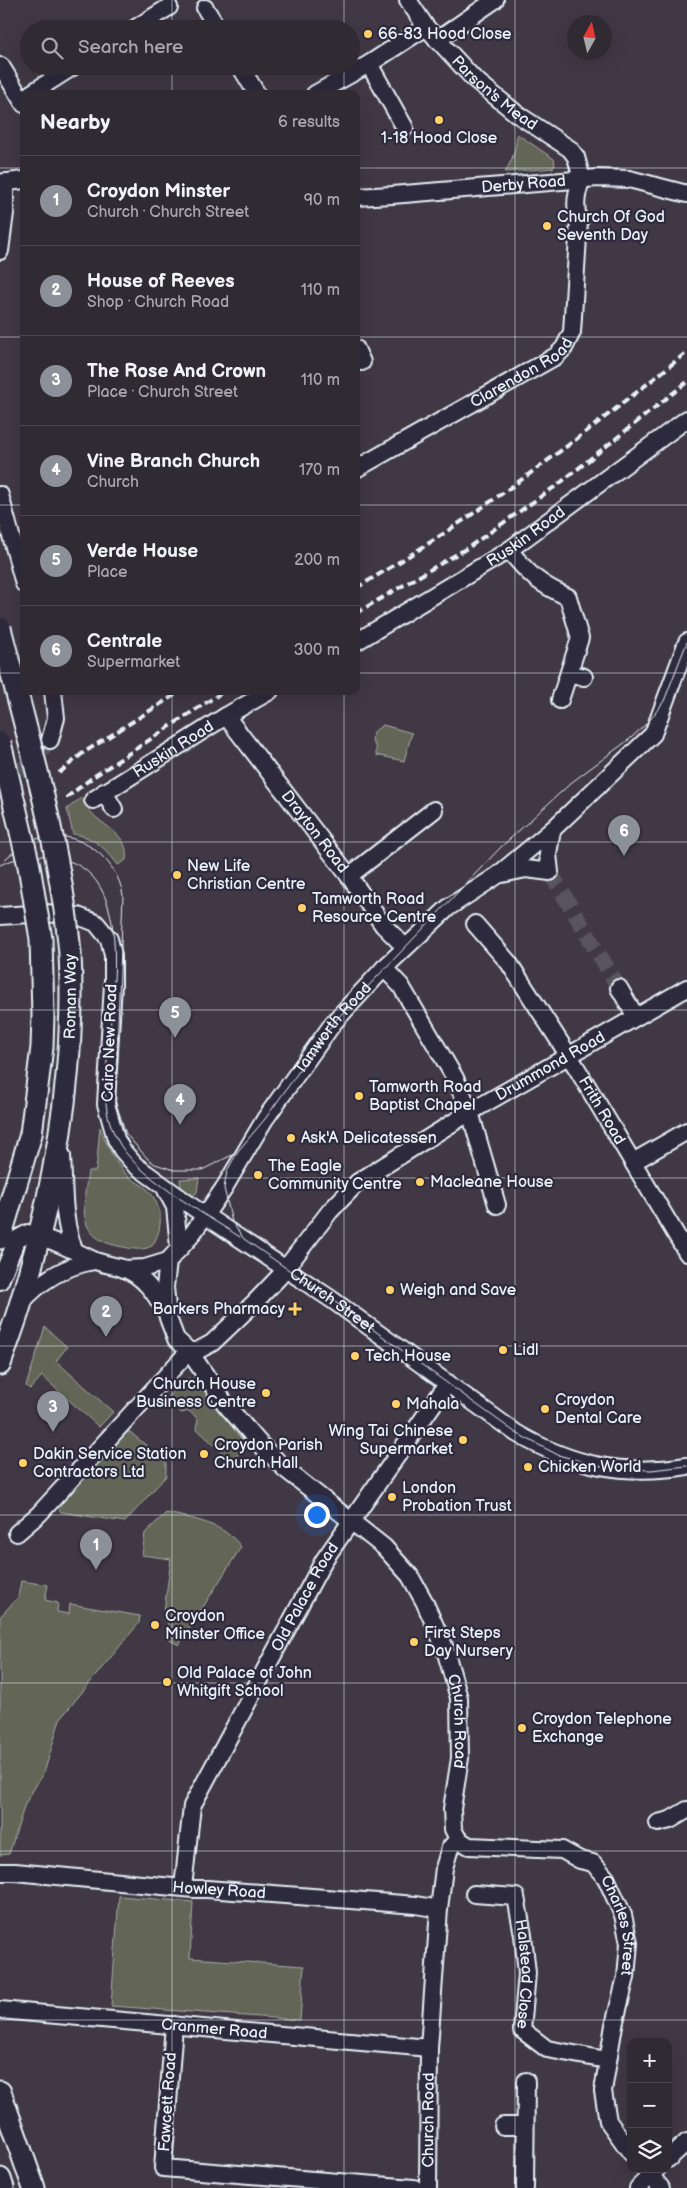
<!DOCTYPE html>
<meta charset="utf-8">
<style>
:root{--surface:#302a33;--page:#38323b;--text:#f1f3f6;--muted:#a8a7ac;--line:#4b464e;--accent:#8c9099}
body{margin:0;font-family:"Balsamiq Sans",sans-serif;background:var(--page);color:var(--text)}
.controls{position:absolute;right:15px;bottom:15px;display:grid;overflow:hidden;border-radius:10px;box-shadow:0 5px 20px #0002}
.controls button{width:45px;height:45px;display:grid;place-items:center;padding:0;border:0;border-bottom:1px solid var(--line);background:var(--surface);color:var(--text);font:25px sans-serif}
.compass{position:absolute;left:567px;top:15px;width:45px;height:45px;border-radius:50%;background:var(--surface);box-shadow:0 5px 20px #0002;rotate:8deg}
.you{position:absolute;left:316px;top:1514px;width:18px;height:18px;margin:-12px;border:4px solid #fff;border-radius:50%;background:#1a73e8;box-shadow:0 0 0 8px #1a73e833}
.badge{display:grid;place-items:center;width:32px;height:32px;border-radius:50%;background:var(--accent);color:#fff;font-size:16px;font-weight:700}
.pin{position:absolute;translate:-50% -41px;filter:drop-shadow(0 1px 2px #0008)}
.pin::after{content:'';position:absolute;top:26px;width:18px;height:15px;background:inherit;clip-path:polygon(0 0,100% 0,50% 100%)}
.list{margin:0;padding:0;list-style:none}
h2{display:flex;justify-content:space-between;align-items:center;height:65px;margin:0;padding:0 20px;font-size:21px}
h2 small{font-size:16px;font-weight:400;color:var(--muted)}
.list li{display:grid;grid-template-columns:32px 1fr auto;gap:15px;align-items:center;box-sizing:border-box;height:90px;padding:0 20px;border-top:1px solid var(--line)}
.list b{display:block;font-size:19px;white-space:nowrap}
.list p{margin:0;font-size:16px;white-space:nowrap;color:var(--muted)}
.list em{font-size:16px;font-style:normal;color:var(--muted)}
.icon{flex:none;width:28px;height:28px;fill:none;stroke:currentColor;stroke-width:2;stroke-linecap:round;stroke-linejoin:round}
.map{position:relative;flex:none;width:687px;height:2188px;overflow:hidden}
.search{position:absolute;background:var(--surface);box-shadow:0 5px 20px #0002;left:20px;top:20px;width:340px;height:55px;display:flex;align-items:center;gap:12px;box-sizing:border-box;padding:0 18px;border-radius:28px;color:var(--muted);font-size:19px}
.panel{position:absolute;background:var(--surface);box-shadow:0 5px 20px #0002;left:20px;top:90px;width:340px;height:605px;border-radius:10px}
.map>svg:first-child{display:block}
.green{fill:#646657;stroke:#a6aca8}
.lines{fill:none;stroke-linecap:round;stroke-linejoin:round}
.minor-tunnel{stroke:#59545f;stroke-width:16;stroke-dasharray:16 8;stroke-linecap:butt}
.minor-casing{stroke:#e8f1f8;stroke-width:20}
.major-casing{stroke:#e8f1f8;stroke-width:25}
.minor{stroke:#2f2a3d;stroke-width:16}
.major{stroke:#2f2a3d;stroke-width:21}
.tram{stroke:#e8f1f8;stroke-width:1}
.rail{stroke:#e8f1f8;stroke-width:4;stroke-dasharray:8 4;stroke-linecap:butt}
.major-bridge-casing{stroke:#e8f1f8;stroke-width:25;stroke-linecap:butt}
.major-bridge{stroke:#2f2a3d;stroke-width:21}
.grid{fill:none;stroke:#e8f1f8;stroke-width:1;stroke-opacity:0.55}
.poi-dot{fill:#ffd166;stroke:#2f2a3d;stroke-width:2}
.labels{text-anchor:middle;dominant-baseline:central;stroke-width:4.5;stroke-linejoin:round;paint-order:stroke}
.poi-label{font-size:16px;fill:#e8f1f8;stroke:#2f2a3d;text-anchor:start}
.street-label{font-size:16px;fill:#e8f1f8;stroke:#2f2a3d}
</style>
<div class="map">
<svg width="687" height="2188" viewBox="0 0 687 2188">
<rect width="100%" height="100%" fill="#403844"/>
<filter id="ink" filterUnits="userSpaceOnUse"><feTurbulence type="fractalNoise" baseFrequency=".02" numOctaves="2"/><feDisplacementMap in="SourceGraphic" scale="10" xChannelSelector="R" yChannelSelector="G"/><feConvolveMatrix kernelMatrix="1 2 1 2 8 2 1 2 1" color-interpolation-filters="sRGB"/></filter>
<g filter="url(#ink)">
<g class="green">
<path d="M517 134 554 159 555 164 553 168 505 172C513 159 516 149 517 134Z"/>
<polygon points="383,725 412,733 404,761 376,755 376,747 372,741 373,732"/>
<path d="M82 797C84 801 87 806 90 811 104 828 130 834 126 860L118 865C106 849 93 836 73 834L67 809Z"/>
<path d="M100 1127C106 1144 115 1164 129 1177 134 1182 143 1184 148 1190 163 1207 164 1228 152 1246 140 1252 130 1248 118 1246 74 1237 84 1205 88 1171H96Z"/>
<polygon points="199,1178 197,1192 193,1197 181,1188 180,1179"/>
<polygon points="45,1327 67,1347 56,1361 113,1412 99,1427 42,1376 30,1389 26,1386"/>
<polygon points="188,1378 196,1380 247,1446 231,1461 196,1428 198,1419 189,1411 181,1413 166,1398"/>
<polygon points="130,1432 166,1462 166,1476 125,1522 61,1512 58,1507 59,1500 121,1433"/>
<path d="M166 1513C192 1518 225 1524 241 1547L179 1645 166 1638 168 1620 163 1619 171 1559 142 1555 145 1533Z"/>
<polygon points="21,1581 48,1585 45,1600 58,1603 57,1612 69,1614 70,1604 140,1616 139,1623 60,1719 45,1770 25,1804 9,1854 0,1855 0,1617 18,1597"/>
<polygon points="119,1896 193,1902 190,1958 304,1966 300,2020 111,2006"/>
</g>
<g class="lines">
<g class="minor-tunnel">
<polyline points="0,785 31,763 50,740"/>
<polyline points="550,872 619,988"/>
</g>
<defs>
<g id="minor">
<path id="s1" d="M408 0 426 27 473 78 517 114 570 149 576 157 582 179"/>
<polyline points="205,8 218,29"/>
<polyline points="134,29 169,7"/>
<polyline points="437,40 495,0"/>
<polyline points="369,64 405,128"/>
<polyline points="240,66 257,94"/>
<polyline points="0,67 1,66 24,104"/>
<polyline points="30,94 74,66"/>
<polyline points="315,94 369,64 426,27"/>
<polyline points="0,183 24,180"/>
<path id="s2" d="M356 197 392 195 598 178 629 179 687 194"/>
<polyline points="0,251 5,213 5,182"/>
<polyline points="356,349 362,362"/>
<path id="s3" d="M356 469 556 356 564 348 572 332 579 221C574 207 576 193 582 179"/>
<polyline points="0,495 24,584"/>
<path d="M509 550C529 575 539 584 568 597L580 638 560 700"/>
<path id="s4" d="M356 642 509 550 687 419"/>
<polyline points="569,673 584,677"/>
<path id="s5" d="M226 716 349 876 383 925 405 947"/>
<polyline points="50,740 56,718 53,691"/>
<polyline points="104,792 114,809"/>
<path id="s6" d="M93 800 226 716 270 691"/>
<polyline points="502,874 526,869 550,872 548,854 552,830"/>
<polyline points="349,876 434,810"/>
<path d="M0 916 46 913 78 916 96 923 109 939 113 955V984L106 1104 116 1139 122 1150 135 1165 194 1208 331 1299 516 1433C572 1466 623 1476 687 1466"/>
<path id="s7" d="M475 924 509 963 576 1067 687 1253"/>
<polyline points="384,968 401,986 455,1078 470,1112 497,1205"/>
<polyline points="619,988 636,1017"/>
<path d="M62 1155C64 1187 62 1220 74 1249"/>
<polyline points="633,1162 687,1131"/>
<polyline points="166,1190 175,1207 179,1247"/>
<path id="s8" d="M168 1261 165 1287 168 1318 176 1339 189 1351 226 1405 262 1446 285 1469 384 1547 410 1576 424 1601 444 1646 459 1698 460 1758 452 1809 453 1829 458 1839"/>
<path id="s9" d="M124 1269 145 1268 168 1261 190 1237 224 1188 265 1119 334 1022 384 968 449 907 498 875 552 830 653 734 687 642"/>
<path d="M0 1281 17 1239 28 1233C51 1239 71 1249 93 1260 102 1264 113 1265 122 1268 143 1275 155 1293 165 1311"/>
<path d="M21 1303C40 1281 65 1266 94 1261"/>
<path id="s10" d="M17 1533 39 1514 189 1351H197L212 1343 255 1302 279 1277 330 1211 358 1182 470 1112 687 988"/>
<polyline points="658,1823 670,1820 687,1810"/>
<path id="s11" d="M458 1839 469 1846 562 1850 580 1860 593 1863 606 1878 623 1915 629 1943 626 1977 614 2025 603 2091 608 2121 631 2153"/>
<path id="s12" d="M0 1872H15L194 1889H207L416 1905 439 1909"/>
<path id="s13" d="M183 1887 192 1806 324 1560 448 1383"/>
<path id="s14" d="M474 1894 516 1897 523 1935 527 1973 522 2030 547 2049 607 2060"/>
<path id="s15" d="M0 2010 429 2048"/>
<polyline points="174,2025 163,2168 414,2188"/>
<polyline points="503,2126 525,2126"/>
<polyline points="668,2159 687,2142"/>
<polyline points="645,2169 661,2188"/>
<path id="s16" d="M428 2188 429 2048 439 1909 444 1868 450 1848 458 1839"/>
<polyline points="525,2188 526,2081"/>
<polyline points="638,2188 657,2169"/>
</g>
<g id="major">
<polyline points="0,1238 31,1134"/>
<path id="s17" d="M0 1364C7 1343 15 1323 21 1302 55 1189 76 1071 70 953"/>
<polyline points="0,2092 34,2188"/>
<polyline points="0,2179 3,2188"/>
</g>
</defs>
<use href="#minor" class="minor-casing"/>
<use href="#major" class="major-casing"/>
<use href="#minor" class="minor"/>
<use href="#major" class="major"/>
<g class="tram">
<path id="s18" d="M687 642 664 701 650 720 631 738 572 782 501 847 334 1022 265 1119 238 1151 227 1171 224 1188 232 1222 244 1239 331 1299 516 1433 558 1455 607 1468 651 1470 687 1466"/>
<path d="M4 860C15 851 26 842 40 838 78 828 117 858 123 895L115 1100 126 1134 148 1159 155 1164 174 1170H202L234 1154"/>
<path d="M0 865C22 855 42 853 66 860 148 885 100 1040 106 1103 107 1116 111 1128 117 1139 133 1174 206 1215 240 1237"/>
</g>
<g class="rail">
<path d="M356 588C473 520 582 437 687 352"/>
<polyline points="356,613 469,547 560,483 687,382"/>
<polyline points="59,773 83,753 181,691"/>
<polyline points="66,798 93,777 224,691"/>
</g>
<defs>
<g id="major-bridge">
<path d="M0 628C27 735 60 842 70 953"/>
<polyline points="0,743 29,866 41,939 43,1016 42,1047 31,1134"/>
</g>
</defs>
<use href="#major-bridge" class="major-bridge-casing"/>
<use href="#major-bridge" class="major-bridge"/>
</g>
</g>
<path class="grid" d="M172 0V29M344 0V29M515 0V2188M172 66V94M344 66V94M0 168H24M356 168H687M0 337H24M356 337H687M0 505H24M356 505H687M0 673H24M356 673H687M172 691V2188M344 691V2188M0 842H687M0 1010H687M0 1178H687M0 1346H687M0 1515H687M0 1683H687M0 1851H687M0 2020H687"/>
<g class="poi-dot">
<circle cx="368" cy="34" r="5"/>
<circle cx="439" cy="120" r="5"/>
<circle cx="547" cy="226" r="5"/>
<circle cx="177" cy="875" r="5"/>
<circle cx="302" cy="908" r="5"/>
<circle cx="359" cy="1096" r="5"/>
<circle cx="291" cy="1138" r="5"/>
<circle cx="258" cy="1175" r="5"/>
<circle cx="420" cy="1182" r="5"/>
<circle cx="390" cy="1290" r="5"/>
<path d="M292.5 1301.5h5v5h5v5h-5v5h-5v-5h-5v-5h5z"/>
<circle cx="503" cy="1350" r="5"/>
<circle cx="355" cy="1356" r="5"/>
<circle cx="266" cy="1393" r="5"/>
<circle cx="396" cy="1404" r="5"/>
<circle cx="545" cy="1409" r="5"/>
<circle cx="463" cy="1440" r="5"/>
<circle cx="204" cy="1454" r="5"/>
<circle cx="23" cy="1463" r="5"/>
<circle cx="528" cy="1467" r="5"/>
<circle cx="392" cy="1497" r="5"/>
<circle cx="155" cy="1625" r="5"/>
<circle cx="414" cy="1642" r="5"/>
<circle cx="167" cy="1682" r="5"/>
<circle cx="522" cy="1728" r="5"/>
</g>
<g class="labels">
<g class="poi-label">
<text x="378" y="34">66-83 Hood Close</text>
<text x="439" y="138" text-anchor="middle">1-18 Hood Close</text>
<text x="557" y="217">Church Of God<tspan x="557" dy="18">Seventh Day</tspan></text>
<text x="187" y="866">New Life<tspan x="187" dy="18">Christian Centre</tspan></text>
<text x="312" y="899">Tamworth Road<tspan x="312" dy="18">Resource Centre</tspan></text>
<text x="369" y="1087">Tamworth Road<tspan x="369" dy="18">Baptist Chapel</tspan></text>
<text x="301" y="1138">Ask'A Delicatessen</text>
<text x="268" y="1166">The Eagle<tspan x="268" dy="18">Community Centre</tspan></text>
<text x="430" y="1182">Macleane House</text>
<text x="400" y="1290">Weigh and Save</text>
<text x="285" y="1309" text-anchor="end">Barkers Pharmacy</text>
<text x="513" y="1350">Lidl</text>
<text x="365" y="1356">Tech House</text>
<text x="256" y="1384" text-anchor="end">Church House<tspan x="256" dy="18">Business Centre</tspan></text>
<text x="555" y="1400">Croydon<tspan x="555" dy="18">Dental Care</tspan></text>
<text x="406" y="1404">Mahala</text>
<text x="453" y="1431" text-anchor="end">Wing Tai Chinese<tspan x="453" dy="18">Supermarket</tspan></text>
<text x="214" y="1445">Croydon Parish<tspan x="214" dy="18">Church Hall</tspan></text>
<text x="33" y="1454">Dakin Service Station<tspan x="33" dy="18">Contractors Ltd</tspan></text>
<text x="538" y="1467">Chicken World</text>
<text x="402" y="1488">London<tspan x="402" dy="18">Probation Trust</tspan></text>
<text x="165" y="1616">Croydon<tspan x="165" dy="18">Minster Office</tspan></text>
<text x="424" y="1633">First Steps<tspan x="424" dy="18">Day Nursery</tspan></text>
<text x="177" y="1673">Old Palace of John<tspan x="177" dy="18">Whitgift School</tspan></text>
<text x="532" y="1719">Croydon Telephone<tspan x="532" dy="18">Exchange</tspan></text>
</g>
<g class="street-label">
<text stroke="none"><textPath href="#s1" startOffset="128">Parson's Mead</textPath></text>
<text stroke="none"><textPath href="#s2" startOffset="168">Derby Road</textPath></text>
<text stroke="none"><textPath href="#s3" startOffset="192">Clarendon Road</textPath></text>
<text stroke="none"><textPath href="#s4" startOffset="200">Ruskin Road</textPath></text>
<text stroke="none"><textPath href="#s6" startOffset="95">Ruskin Road</textPath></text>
<text stroke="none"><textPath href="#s5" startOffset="146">Drayton Road</textPath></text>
<text stroke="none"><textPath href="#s17" startOffset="376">Roman Way</textPath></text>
<text stroke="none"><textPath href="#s9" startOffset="331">Tamworth Road</textPath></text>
<text transform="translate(110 1043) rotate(-88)">Cairo New Road</text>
<text stroke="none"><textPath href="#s10" startOffset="718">Drummond Road</textPath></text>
<text stroke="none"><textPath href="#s7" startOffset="226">Frith Road</textPath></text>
<text stroke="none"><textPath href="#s18" startOffset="889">Church Street</textPath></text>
<text stroke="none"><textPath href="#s13" startOffset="319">Old Palace Road</textPath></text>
<text stroke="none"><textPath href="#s8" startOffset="570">Church Road</textPath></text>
<text stroke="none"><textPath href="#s12" startOffset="220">Howley Road</textPath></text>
<text stroke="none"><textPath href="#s11" startOffset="210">Charles Street</textPath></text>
<text stroke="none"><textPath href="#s14" startOffset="120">Halstead Close</textPath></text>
<text stroke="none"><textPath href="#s15" startOffset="215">Cranmer Road</textPath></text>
<text transform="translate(168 2102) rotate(-86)">Fawcett Road</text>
<text stroke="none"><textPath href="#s16" startOffset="68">Church Road</textPath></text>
</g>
</g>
</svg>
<div class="controls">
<button>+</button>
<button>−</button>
<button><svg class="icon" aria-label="layers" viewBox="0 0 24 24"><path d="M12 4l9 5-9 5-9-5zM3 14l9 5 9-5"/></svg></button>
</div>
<svg class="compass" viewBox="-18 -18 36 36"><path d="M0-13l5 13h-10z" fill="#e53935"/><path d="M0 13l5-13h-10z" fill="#a8a7ac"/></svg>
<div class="you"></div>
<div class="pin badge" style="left:96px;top:1570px">1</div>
<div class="pin badge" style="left:106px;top:1337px">2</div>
<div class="pin badge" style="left:53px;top:1432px">3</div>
<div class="pin badge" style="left:180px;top:1125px">4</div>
<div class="pin badge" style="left:175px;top:1038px">5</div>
<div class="pin badge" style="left:624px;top:856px">6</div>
<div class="search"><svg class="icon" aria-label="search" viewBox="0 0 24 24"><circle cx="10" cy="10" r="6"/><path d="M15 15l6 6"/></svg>Search here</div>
<section class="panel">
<h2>Nearby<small>6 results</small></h2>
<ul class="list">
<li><span class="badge">1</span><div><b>Croydon Minster</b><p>Church · Church Street</p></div><em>90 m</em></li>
<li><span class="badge">2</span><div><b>House of Reeves</b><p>Shop · Church Road</p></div><em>110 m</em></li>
<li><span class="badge">3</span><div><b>The Rose And Crown</b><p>Place · Church Street</p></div><em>110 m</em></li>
<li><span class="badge">4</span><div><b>Vine Branch Church</b><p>Church</p></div><em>170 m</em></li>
<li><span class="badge">5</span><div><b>Verde House</b><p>Place</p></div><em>200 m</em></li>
<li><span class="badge">6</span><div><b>Centrale</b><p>Supermarket</p></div><em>300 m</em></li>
</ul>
</section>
</div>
